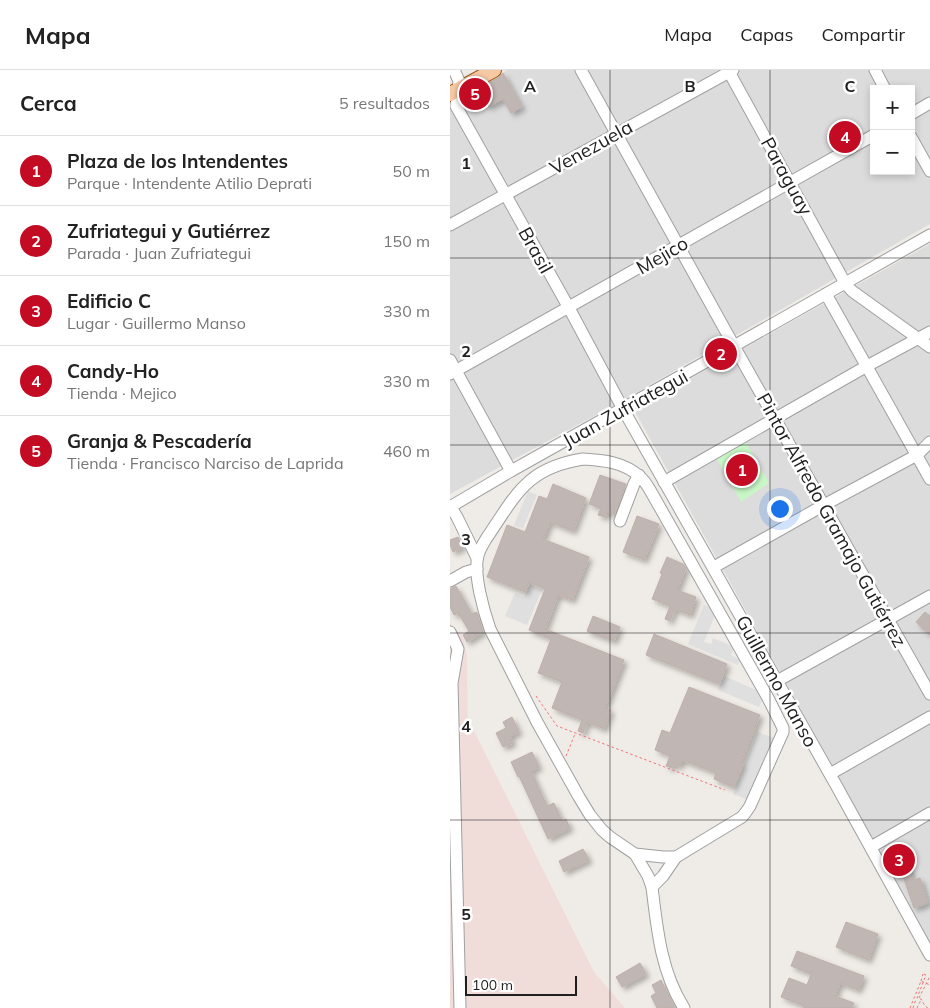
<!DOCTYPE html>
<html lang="es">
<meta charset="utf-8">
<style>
:root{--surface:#fff;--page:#f6f6f6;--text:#222;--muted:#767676;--line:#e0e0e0;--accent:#c30c24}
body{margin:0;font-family:Mulish,sans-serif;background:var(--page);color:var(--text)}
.controls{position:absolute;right:15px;top:15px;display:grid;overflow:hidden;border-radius:0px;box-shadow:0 2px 8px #0003}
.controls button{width:45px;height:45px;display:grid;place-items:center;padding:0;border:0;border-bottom:1px solid var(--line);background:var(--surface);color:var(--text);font:25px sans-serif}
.scale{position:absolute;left:15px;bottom:12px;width:112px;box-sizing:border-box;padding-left:5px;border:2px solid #1f1f1f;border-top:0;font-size:14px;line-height:18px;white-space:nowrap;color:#1f1f1f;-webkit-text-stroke:4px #fff;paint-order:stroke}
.you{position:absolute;left:329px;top:438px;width:18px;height:18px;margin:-12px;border:4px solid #fff;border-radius:50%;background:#1a73e8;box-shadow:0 0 0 8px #1a73e833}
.badge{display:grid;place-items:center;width:32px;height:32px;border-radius:50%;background:var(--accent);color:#fff;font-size:16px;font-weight:700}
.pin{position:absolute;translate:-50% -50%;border:2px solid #fff;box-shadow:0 1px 5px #0006}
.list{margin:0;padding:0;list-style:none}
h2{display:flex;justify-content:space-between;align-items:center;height:65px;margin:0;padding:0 20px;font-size:21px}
h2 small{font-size:16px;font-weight:400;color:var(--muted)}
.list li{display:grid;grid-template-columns:32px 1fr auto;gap:15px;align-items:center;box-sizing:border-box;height:70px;padding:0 20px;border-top:1px solid var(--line)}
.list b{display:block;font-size:19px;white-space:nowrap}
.list p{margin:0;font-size:16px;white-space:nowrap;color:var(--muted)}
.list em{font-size:16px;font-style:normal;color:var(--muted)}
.map{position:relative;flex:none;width:480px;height:938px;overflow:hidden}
header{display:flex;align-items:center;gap:30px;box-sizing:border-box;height:70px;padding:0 25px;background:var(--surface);border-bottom:1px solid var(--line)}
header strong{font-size:24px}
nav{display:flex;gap:28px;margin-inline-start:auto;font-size:18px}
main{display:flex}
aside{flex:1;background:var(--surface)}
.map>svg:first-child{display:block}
.residential{fill:#dddcdc;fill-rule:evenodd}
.military{fill:#f0ddda}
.park{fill:#c8f6c6}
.parking{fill:#dfdfdf}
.building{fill:#c0b6b3;stroke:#c0b0a9;filter:url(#shadow)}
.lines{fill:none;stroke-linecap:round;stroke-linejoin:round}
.minor-casing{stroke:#a0a0a0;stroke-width:13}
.major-casing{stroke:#925209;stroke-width:16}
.path{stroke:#f27478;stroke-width:1;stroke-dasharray:2.5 2.5;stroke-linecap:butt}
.minor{stroke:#fff;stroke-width:11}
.major{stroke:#f7c8a4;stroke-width:14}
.path-bridge{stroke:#f27478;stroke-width:1;stroke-dasharray:2.5 2.5;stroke-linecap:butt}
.grid{fill:none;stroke:#1f1f1f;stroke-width:1;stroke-opacity:0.55}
.labels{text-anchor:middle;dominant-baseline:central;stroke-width:5;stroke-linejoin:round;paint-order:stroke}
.street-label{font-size:19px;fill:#1f1f1f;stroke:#fff}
.grid-label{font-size:16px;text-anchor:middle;font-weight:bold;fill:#1f1f1f;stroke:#fff;stroke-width:5;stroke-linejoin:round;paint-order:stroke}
</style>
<header>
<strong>Mapa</strong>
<nav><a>Mapa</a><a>Capas</a><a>Compartir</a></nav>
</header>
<main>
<aside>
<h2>Cerca<small>5 resultados</small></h2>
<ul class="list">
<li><span class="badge">1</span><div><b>Plaza de los Intendentes</b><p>Parque · Intendente Atilio Deprati</p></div><em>50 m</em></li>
<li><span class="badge">2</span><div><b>Zufriategui y Gutiérrez</b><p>Parada · Juan Zufriategui</p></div><em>150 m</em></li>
<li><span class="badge">3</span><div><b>Edificio C</b><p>Lugar · Guillermo Manso</p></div><em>330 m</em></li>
<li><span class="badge">4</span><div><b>Candy-Ho</b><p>Tienda · Mejico</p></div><em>330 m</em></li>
<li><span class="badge">5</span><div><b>Granja &amp; Pescadería</b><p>Tienda · Francisco Narciso de Laprida</p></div><em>460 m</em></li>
</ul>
</aside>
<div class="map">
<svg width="480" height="938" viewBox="0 0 480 938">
<defs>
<filter id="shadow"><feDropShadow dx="3.5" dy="3.5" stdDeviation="2.5" flood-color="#0004"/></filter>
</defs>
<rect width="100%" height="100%" fill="#efebe6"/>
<g class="residential">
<path d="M57 0H480V154L170 332 0 424V32ZM424 19H461V101H424Z"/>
<polygon points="480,174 480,871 184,340"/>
</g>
<polygon class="military" points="0,553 12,565 17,586 18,649 144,902 175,938 0,938"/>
<polygon class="park" points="294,369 319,413 291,432 265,386"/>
<g class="parking">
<polygon points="78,421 87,425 73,458 64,455"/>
<polygon points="80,515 92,520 77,555 55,546 65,523 74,527"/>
<polygon points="254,535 267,540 254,572 261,574 263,568 284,577 281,585 290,590 288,595 238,574"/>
<polygon points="274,606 315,624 309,637 268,620"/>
<polygon points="307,662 330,670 306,733 283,724"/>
</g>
<g class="building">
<polygon points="53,3 72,37 61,43 53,29 38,37 31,26 22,30 19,23 48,8"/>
<polygon points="150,405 176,414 164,444 157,442 155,447 148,445 151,438 139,434"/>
<polygon points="103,414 136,428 123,461 100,452 93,469 139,487 122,530 108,525 95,559 174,590 155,638 161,640 154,659 137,652 133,663 128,661 132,650 102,638 112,612 88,603 101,569 79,560 95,519 79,512 75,522 37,507 57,455 75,462 89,426 97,429"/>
<polygon points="187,446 209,454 194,490 173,482"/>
<polygon points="8,467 13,477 3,482 0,475 0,470"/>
<polygon points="217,487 233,494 236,498 227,520 246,527 240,545 225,539 220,551 215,549 220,536 202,529 212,504 210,503"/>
<polygon points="6,516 22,544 26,542 27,543 33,562 17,572 13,565 19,561 8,543 4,545 0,537 0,519"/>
<polygon points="475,542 480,546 480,565 466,552"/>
<polygon points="143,546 170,557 164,571 137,561"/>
<polygon points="204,564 277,594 269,614 196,585"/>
<polygon points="239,617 310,645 291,693 293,694 283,717 264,709 266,703 232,690 230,696 223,694 222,698 216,696 220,686 205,680 212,660 220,663"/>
<polygon points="62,647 69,662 60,666 63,673 53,677 46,663 56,658 53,652"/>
<polygon points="82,682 89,697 81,701 97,736 104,733 112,751 116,749 120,758 98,769 69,706 68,707 61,692"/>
<polygon points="452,776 463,810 470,808 478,833 464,838 452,803 446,805 438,780"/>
<polygon points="133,779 139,790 114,802 109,791"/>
<polygon points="396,852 428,864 418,890 386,877"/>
<polygon points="347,881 414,906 408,920 390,913 385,926 404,933 402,938 353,938 354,936 331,927 339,908 357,915 361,904 341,896"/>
<polygon points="190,893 196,904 172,917 166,907"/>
<polygon points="211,910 224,936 222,938 207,938 201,926 206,923 202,915"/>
</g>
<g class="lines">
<defs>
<g id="minor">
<polyline points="4,0 9,11 6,36 119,238 173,339 386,715 480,885"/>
<polyline points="131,0 284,276 480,624"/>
<polyline points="278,0 395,213 402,221 480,277"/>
<polyline points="425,0 435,19"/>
<polyline points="461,44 480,33"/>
<polyline points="461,67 480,101"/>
<polyline points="0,155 283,0"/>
<polyline points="376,224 480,409"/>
<polyline points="0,290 61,401"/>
<polyline points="0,304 424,65"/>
<path d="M133 389C152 390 175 392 190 407 194 410 197 415 200 420L318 628 333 658V662L300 736 296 742 292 747 226 787H213L185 784 160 767 152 760 140 745 129 727 87 652 40 559C34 542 23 504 28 486 29 480 33 474 36 469 66 425 76 398 133 389Z"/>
<polyline points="214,412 417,296 480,262"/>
<polyline points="0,437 61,401 268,285 480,165"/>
<polyline points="1,437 7,447 27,488"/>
<polyline points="170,451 184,414 189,405"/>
<polyline points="264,497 374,435 467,385 480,372"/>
<polyline points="0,511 16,502 27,499"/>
<polyline points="0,562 8,579 2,613 10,938"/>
<polyline points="327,611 480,526"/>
<polyline points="380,704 480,647"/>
<polyline points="421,777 480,743"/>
<polyline points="185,784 198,806 202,817"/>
<path d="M226 787 213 806 202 817C207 859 211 902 234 938"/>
</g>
<polyline id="major" points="0,24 44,0"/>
</defs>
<use href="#minor" class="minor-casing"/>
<use href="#major" class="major-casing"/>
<g class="path">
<polyline points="86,626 107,656 275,720"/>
<polyline points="116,686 125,664"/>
<polyline points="474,904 476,905 467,928 471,929 475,936 478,938"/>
<polyline points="471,911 473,904"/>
<polyline points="469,928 480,906"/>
<polyline points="463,938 466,929"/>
<polyline points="467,938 471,930"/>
</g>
<use href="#minor" class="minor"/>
<use href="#major" class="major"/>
<polyline class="path-bridge" points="460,938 471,911 480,915"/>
</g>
<path class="grid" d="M160 0V938M320 0V938M0 188H480M0 375H480M0 563H480M0 750H480"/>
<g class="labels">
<g class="street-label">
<text transform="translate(141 77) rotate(-29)">Venezuela</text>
<text transform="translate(337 106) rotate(61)">Paraguay</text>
<text transform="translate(86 180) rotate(61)">Brasil</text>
<text transform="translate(212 185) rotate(-30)">Mejico</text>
<text transform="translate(175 338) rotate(-29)">Juan Zufriategui</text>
<text transform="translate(382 450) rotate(61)">Pintor Alfredo Gramajo Gutiérrez</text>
<text transform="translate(327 611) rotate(61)">Guillermo Manso</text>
</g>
</g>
<g class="grid-label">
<text x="80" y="22">A</text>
<text x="240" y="22">B</text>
<text x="400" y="22">C</text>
<text x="16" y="99">1</text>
<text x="16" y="287">2</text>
<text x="16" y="475">3</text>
<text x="16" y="662">4</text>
<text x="16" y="850">5</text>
</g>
</svg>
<div class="controls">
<button>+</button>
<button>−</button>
</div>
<div class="scale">100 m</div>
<div class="you"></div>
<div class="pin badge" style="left:292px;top:400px">1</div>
<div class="pin badge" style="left:271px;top:284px">2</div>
<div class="pin badge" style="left:449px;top:790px">3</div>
<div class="pin badge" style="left:395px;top:67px">4</div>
<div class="pin badge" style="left:25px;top:24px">5</div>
</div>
</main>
